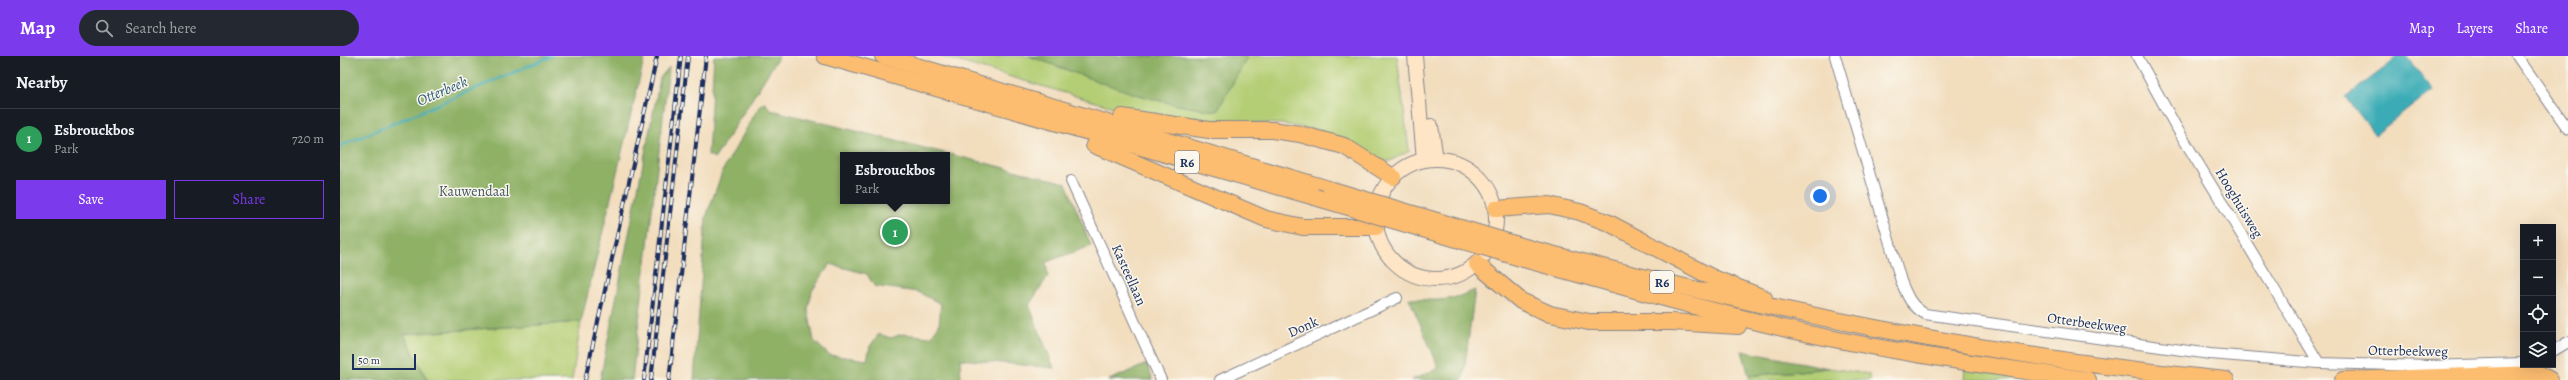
<!DOCTYPE html>
<meta charset="utf-8">
<style>
:root{--surface:#171b24;--page:#242831;--text:#f1f3f6;--muted:#9ea1a6;--line:#363941;--accent:#7c3aed}
body{margin:0;font-family:Alegreya,serif;background:var(--page);color:var(--text)}
.controls{position:absolute;right:12px;bottom:12px;display:grid;overflow:hidden;border-radius:0px;box-shadow:0 4px 16px #0002}
.controls button{width:36px;height:36px;display:grid;place-items:center;padding:0;border:0;border-bottom:1px solid var(--line);background:var(--surface);color:var(--text);font:20px sans-serif}
.scale{position:absolute;left:12px;bottom:10px;width:64px;box-sizing:border-box;padding-left:4px;border:2px solid #1b2f5e;border-top:0;font-size:11px;line-height:14px;white-space:nowrap;color:#1b2f5e;-webkit-text-stroke:3px #fbf7ec;paint-order:stroke}
.you{position:absolute;left:1480px;top:140px;width:14px;height:14px;margin:-10px;border:3px solid #fff;border-radius:50%;background:#1a73e8;box-shadow:0 0 0 6px #1a73e833}
.badge{display:grid;place-items:center;width:26px;height:26px;border-radius:50%;background:var(--accent);color:#fff;font-size:13px;font-weight:700}
.pin{position:absolute;translate:-50% -50%;border:2px solid #fff;box-shadow:0 1px 4px #0006}
.popup{position:absolute;left:500px;top:96px;width:110px;height:52px;box-sizing:border-box;display:grid;place-content:center;border-radius:0px;background:var(--surface);filter:drop-shadow(0 1px 3px #0005);font-size:13px;white-space:nowrap;color:var(--muted)}
.popup b{font-size:15px;color:var(--text)}
.popup::after{content:'';position:absolute;left:50%;top:100%;margin-left:-8px;border:8px solid transparent;border-top-color:var(--surface)}
.list{margin:0;padding:0;list-style:none}
h2{display:flex;justify-content:space-between;align-items:center;height:52px;margin:0;padding:0 16px;font-size:17px}
h2 small{font-size:13px;font-weight:400;color:var(--muted)}
.list li{display:grid;grid-template-columns:26px 1fr auto;gap:12px;align-items:center;box-sizing:border-box;height:60px;padding:0 16px;border-top:1px solid var(--line)}
.list b{display:block;font-size:15px;white-space:nowrap}
.list p{margin:0;font-size:13px;white-space:nowrap;color:var(--muted)}
.list em{font-size:13px;font-style:normal;color:var(--muted)}
.actions{display:flex;gap:8px;padding:12px 16px}
.actions a{flex:1;padding:9px 0;border:1px solid var(--accent);border-radius:0px;text-align:center;font-size:14px;color:var(--accent)}
.actions .main{background:var(--accent);color:#fff}
.icon{flex:none;width:22px;height:22px;fill:none;stroke:currentColor;stroke-width:2;stroke-linecap:round;stroke-linejoin:round}
.map{position:relative;flex:none;width:2228px;height:324px;overflow:hidden}
header{display:flex;align-items:center;gap:24px;box-sizing:border-box;height:56px;padding:0 20px;background:var(--accent);color:#fff}
header strong{font-size:19px}
nav{display:flex;gap:22px;margin-inline-start:auto;font-size:14px}
.search{width:280px;height:36px;background:var(--page);display:flex;align-items:center;gap:10px;box-sizing:border-box;padding:0 14px;border-radius:22px;color:var(--muted);font-size:15px}
main{display:flex}
aside{flex:1;background:var(--surface)}
.map>svg:first-child{display:block}
.green{fill:#b4ce74;stroke:#687e69}
.forest{fill:#8fb166;stroke:#557062;fill-rule:evenodd}
.water{fill:#3aacb6;stroke:#2a6e8a}
.lines{fill:none;stroke-linecap:round;stroke-linejoin:round}
.stream{stroke:#3aacb6;stroke-width:2.5}
.minor-casing{stroke:#86868e;stroke-width:12}
.secondary-casing{stroke:#86868e;stroke-width:16}
.trunk-casing{stroke:#86868e;stroke-width:18}
.minor{stroke:#fff;stroke-width:10}
.secondary{stroke:#fee5c5;stroke-width:14}
.trunk{stroke:#fcbd6f;stroke-width:16}
.rail-casing{stroke:#1b2f5e;stroke-width:4}
.rail{stroke:#fbf7ec;stroke-width:2.5;stroke-dasharray:8;stroke-linecap:butt}
.trunk-bridge-casing{stroke:#86868e;stroke-width:18;stroke-linecap:butt}
.trunk-bridge{stroke:#fcbd6f;stroke-width:16}
.labels{text-anchor:middle;dominant-baseline:central;stroke-width:3;stroke-linejoin:round;paint-order:stroke}
.shield{fill:#fbf7ec;stroke:#5e6b89;stroke-width:1}
.shield-label{font-size:13px;font-weight:bold;fill:#1b2f5e}
.park-label{font-size:14px;fill:#415764;stroke:#fbf7ec}
.street-label{font-size:14px;fill:#1b2f5e;stroke:#fbf7ec}
.water-label{font-size:15px;font-style:italic;fill:#265b7d;stroke:#fbf7ec}
</style>
<header>
<strong>Map</strong>
<div class="search"><svg class="icon" aria-label="search" viewBox="0 0 24 24"><circle cx="10" cy="10" r="6"/><path d="M15 15l6 6"/></svg>Search here</div>
<nav><a>Map</a><a>Layers</a><a>Share</a></nav>
</header>
<main>
<aside>
<h2>Nearby<small></small></h2>
<ul class="list">
<li><span class="badge" style="background:#2e9e5b">1</span><div><b>Esbrouckbos</b><p>Park</p></div><em>720 m</em></li>
</ul>
<div class="actions"><a class="main">Save</a><a>Share</a></div>
</aside>
<div class="map">
<svg width="2228" height="324" viewBox="0 0 2228 324">
<rect width="100%" height="100%" fill="#fbf7ec"/>
<filter id="ink" filterUnits="userSpaceOnUse"><feTurbulence type="fractalNoise" baseFrequency=".025" numOctaves="2"/><feDisplacementMap in="SourceGraphic" scale="8" xChannelSelector="R" yChannelSelector="G"/><feConvolveMatrix kernelMatrix="1 2 1 2 8 2 1 2 1" color-interpolation-filters="sRGB"/></filter>
<filter id="wash" filterUnits="userSpaceOnUse"><feTurbulence type="fractalNoise" baseFrequency=".012" numOctaves="4" result="noise"/><feDisplacementMap in="SourceGraphic" scale="16" xChannelSelector="R" yChannelSelector="G"/><feGaussianBlur stdDeviation="0.9" result="paint"/><feColorMatrix in="noise" values="0 0 0 0 0 0 0 0 0 0 0 0 0 0 0 0 0 1.4 0 .05"/><feComposite in="paint" operator="in"/></filter>
<g filter="url(#wash)">
<rect width="100%" height="100%" fill="#f2ddbd"/>
<g class="green">
<polygon points="600,0 689,0 800,39 877,55 908,0 1057,0 1069,95 1050,105 1042,105 1007,84 977,74 942,68 845,64 776,52"/>
<polygon points="241,266 232,324 87,324 64,278"/>
<polygon points="1489,312 1529,318 1530,324 1410,324 1409,320"/>
<polygon points="1625,313 1702,324 1624,324"/>
</g>
<g class="forest">
<polygon points="0,0 305,0 241,266 64,278 87,324 0,324"/>
<polygon points="374,0 439,0 375,102 368,99"/>
<path d="M689 0H908L877 55C812 49 750 22 689 0Z"/>
<polygon points="329,11 292,324 260,324 320,22"/>
<path d="M425 47 431 54 726 127 751 190 706 206 708 220 689 249 714 312 620 303 621 324H354L366 161 383 114 420 49ZM503 99H607V145H503ZM490 208 527 218 534 230 578 236 601 248 599 269 591 281 562 278 551 282 539 278 530 290 527 304 489 299 474 285 468 254 472 235Z"/>
<path d="M1135 234 1123 324H1072L1099 312 1069 242C1096 246 1110 245 1135 234Z"/>
<polygon points="1402,295 1489,312 1409,320"/>
<polygon points="807,308 813,324 769,324"/>
</g>
<polygon class="water" points="2060,0 2066,0 2093,34 2035,79 2006,41"/>
<g class="lines">
<polyline class="stream" points="0,90 212,0"/>
</g>
</g>
<g filter="url(#ink)">
<g class="lines">
<defs>
<g id="minor">
<path d="M1495 0 1561 225C1567 240 1571 250 1585 258L1870 298 1979 307 2089 310 2183 307"/>
<polyline points="1797,0 1835,69 1979,307"/>
<polyline points="2177,0 2228,73"/>
<polyline points="731,125 821,324"/>
<polyline points="2213,295 2228,286"/>
<polyline points="880,324 1057,242"/>
</g>
<g id="secondary">
<polyline points="1075,0 1084,104"/>
<polyline points="1091,70 1096,103"/>
<circle cx="1096" cy="163" r="60"/>
</g>
<g id="trunk">
<polyline points="485,0 975,141"/>
<polyline points="543,0 992,134"/>
<polyline points="782,61 869,74 932,74 960,78 1004,90 1053,121"/>
<polyline points="754,89 926,163 963,171 1036,171"/>
<polyline points="1156,153 1209,149 1240,156 1269,167 1373,222 1424,242"/>
<path d="M1188 192C1417 252 1650 301 1886 324"/>
<path d="M1184 203C1277 229 1370 256 1465 277 1558 297 1653 311 1748 324"/>
<polyline points="1137,208 1181,245 1210,258 1249,266 1332,266 1398,270"/>
<polyline points="2003,324 2199,318 2210,324"/>
</g>
</defs>
<use href="#minor" class="minor-casing"/>
<use href="#secondary" class="secondary-casing"/>
<use href="#trunk" class="trunk-casing"/>
<use href="#minor" class="minor"/>
<use href="#secondary" class="secondary"/>
<use href="#trunk" class="trunk"/>
<defs>
<g id="rail">
<polyline points="245,324 317,0"/>
<polyline points="304,324 341,0"/>
<polyline points="311,324 348,0"/>
<polyline points="329,324 366,0"/>
</g>
</defs>
<use href="#rail" class="rail-casing"/>
<use href="#rail" class="rail"/>
<defs>
<g id="trunk-bridge">
<polyline points="992,134 1188,192"/>
<polyline points="975,141 1184,203"/>
</g>
</defs>
<use href="#trunk-bridge" class="trunk-bridge-casing"/>
<use href="#trunk-bridge" class="trunk-bridge"/>
</g>
</g>
<g class="labels">
<g class="shield">
<rect x="835" y="95" width="24" height="22" rx="3"/>
<rect x="1310" y="215" width="24" height="22" rx="3"/>
</g>
<g class="shield-label">
<text x="847" y="106">R6</text>
<text x="1322" y="226">R6</text>
</g>
<g class="park-label">
<text x="134" y="135">Kauwendaal</text>
</g>
<g class="street-label">
<text transform="translate(1899 147) rotate(59)">Hooghuisweg</text>
<text transform="translate(789 219) rotate(66)">Kasteellaan</text>
<text transform="translate(1747 267) rotate(8)">Otterbeekweg</text>
<text transform="translate(963 271) rotate(-24)">Donk</text>
<text transform="translate(2068 295) rotate(1)">Otterbeekweg</text>
</g>
<g class="water-label">
<text transform="translate(102 35) rotate(-23)">Otterbeek</text>
</g>
</g>
</svg>
<div class="controls">
<button>+</button>
<button>−</button>
<button><svg class="icon" aria-label="locate" viewBox="0 0 24 24"><circle cx="12" cy="12" r="6"/><path d="M12 2v4M12 18v4M2 12h4M18 12h4"/></svg></button>
<button><svg class="icon" aria-label="layers" viewBox="0 0 24 24"><path d="M12 4l9 5-9 5-9-5zM3 14l9 5 9-5"/></svg></button>
</div>
<div class="scale">50 m</div>
<div class="you"></div>
<div class="pin badge" style="left:555px;top:176px;background:#2e9e5b">1</div>
<div class="popup"><b>Esbrouckbos</b>Park</div>
</div>
</main>
